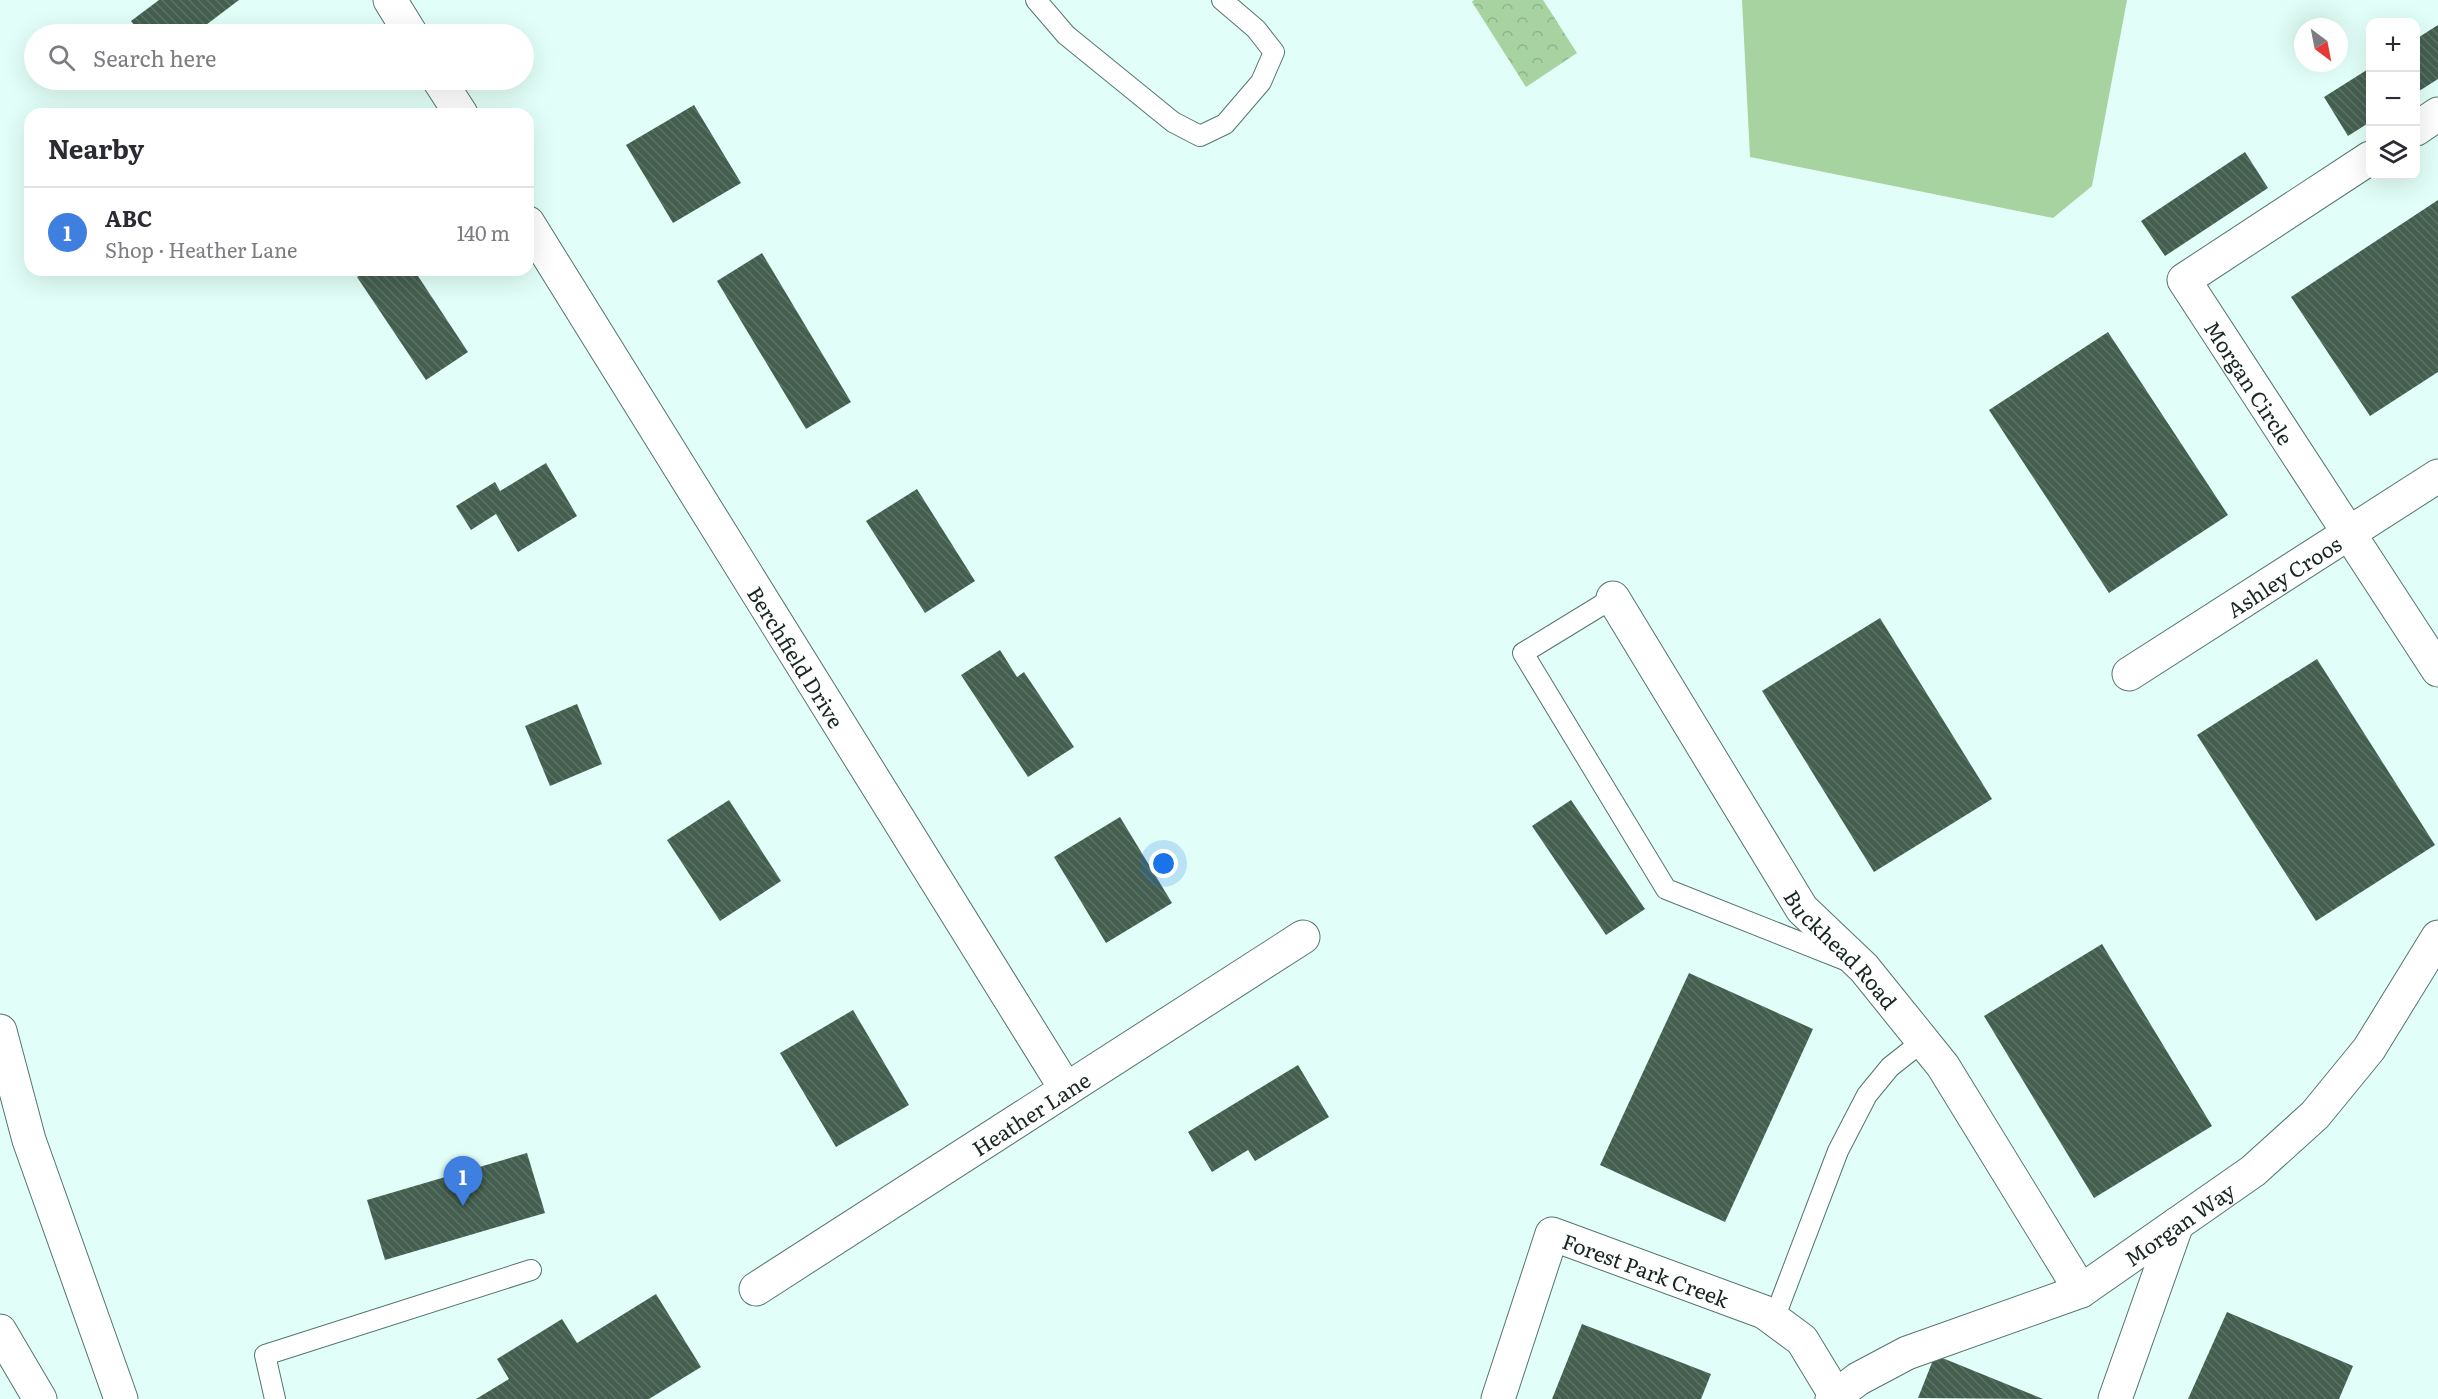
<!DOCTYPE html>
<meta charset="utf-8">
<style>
:root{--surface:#fff;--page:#f2f2f3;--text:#2b2b33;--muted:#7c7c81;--line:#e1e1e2;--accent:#7c3aed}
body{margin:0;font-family:Literata,serif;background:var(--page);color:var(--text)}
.controls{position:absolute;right:18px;top:18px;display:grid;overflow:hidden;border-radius:12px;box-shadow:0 6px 24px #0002}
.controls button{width:54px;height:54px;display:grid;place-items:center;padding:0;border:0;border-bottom:2px solid var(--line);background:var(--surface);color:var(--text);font:30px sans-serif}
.compass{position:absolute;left:2294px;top:18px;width:54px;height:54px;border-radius:50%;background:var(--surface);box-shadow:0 6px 24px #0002;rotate:148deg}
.you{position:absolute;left:1164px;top:864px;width:21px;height:21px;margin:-15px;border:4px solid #fff;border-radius:50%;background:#1a73e8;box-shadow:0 0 0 9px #1a73e833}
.badge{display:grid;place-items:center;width:39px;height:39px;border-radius:50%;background:var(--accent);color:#fff;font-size:20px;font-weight:700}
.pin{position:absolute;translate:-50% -50px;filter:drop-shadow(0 2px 3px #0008)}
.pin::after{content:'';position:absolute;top:32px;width:21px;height:18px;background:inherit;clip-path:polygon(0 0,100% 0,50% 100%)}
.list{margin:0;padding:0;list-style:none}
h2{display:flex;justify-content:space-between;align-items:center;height:78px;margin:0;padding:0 24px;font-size:26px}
h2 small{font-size:20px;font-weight:400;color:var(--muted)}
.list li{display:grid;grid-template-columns:39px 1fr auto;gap:18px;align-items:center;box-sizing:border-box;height:90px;padding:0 24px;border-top:2px solid var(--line)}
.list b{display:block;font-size:22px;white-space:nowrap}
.list p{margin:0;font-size:20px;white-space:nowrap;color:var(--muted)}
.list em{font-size:20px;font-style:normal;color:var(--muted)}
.icon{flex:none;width:33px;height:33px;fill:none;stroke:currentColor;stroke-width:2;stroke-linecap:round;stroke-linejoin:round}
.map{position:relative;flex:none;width:2438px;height:1399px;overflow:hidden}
.search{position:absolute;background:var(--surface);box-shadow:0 6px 24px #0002;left:24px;top:24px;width:510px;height:66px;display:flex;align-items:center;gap:15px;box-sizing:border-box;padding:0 21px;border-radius:33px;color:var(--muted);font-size:22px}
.panel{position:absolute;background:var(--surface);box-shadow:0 6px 24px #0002;left:24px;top:108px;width:510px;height:168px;border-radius:18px}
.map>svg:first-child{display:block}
.grass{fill:#a6d39f}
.park{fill:url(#park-crowns)}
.building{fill:url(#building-back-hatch)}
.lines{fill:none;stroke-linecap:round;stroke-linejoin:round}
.lane-casing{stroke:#54756e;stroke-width:22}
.street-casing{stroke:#54756e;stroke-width:35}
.primary-casing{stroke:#54756e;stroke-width:35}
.lane{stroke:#fff;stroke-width:20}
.street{stroke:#fff;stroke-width:33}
.primary{stroke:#fff;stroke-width:33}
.labels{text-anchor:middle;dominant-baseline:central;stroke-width:6;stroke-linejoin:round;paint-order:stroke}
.street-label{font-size:21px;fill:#192724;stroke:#fff}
</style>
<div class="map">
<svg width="2438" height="1399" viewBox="0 0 2438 1399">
<defs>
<pattern id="park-crowns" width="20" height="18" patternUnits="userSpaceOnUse" patternTransform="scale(1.5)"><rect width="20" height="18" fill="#a6d39f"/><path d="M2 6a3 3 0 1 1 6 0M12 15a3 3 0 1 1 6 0" fill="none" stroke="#8eb589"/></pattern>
<pattern id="building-back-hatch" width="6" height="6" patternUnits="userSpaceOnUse" patternTransform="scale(1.5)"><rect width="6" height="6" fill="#445f50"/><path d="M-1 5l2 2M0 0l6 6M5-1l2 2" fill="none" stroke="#5c7266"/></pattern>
</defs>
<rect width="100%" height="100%" fill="#e1fff8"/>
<polygon class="grass" points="1742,0 2127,0 2092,186 2053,218 1750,157"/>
<polygon class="park" points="1474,0 1543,0 1577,53 1526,87 1472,2"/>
<g class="building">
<polygon points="159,0 239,0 194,34 141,34 131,21"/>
<polygon points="2438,25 2438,79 2416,93 2416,39"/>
<polygon points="2370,68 2370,122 2348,136 2324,97"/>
<polygon points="694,105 741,183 673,223 626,145"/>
<polygon points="2245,152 2268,188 2165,256 2141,221"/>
<polygon points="2438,200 2438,372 2370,416 2291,297"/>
<polygon points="762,253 851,402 806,429 717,281"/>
<polygon points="368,270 414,270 468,352 426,380 357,277"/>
<polygon points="2108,332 2228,515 2109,593 1989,410"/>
<polygon points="546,463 577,516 518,552 496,514 471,530 456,506 495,482 500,491"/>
<polygon points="917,489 975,581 925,613 866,521"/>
<polygon points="1880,618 1992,799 1874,872 1762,691"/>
<polygon points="1000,650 1017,677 1024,672 1074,747 1028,777 961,675"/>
<polygon points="2317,659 2435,845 2316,921 2197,735"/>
<polygon points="577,704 602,764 550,786 525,726"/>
<polygon points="729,800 781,881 720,921 667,840"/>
<polygon points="1571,800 1645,909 1606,935 1532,826"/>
<polygon points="1120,817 1172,903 1106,943 1054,857"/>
<polygon points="2102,944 2212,1126 2094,1198 1984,1016"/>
<polygon points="1689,973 1813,1029 1725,1222 1600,1165"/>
<polygon points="853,1010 909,1105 836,1147 780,1053"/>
<polygon points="1298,1065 1329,1117 1255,1161 1248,1150 1212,1172 1188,1132"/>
<polygon points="527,1153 545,1213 385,1260 367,1200"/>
<polygon points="656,1294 701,1367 649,1399 476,1399 509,1379 497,1359 562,1319 577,1343"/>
<polygon points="2227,1312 2353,1366 2339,1399 2188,1399"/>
<polygon points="1582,1324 1711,1374 1701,1399 1552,1399"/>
<polygon points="1935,1355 2043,1399 1918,1398"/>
</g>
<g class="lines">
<defs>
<g id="lane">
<polyline points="1036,0 1066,35 1173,122 1200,136 1225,124 1261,82 1274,52 1256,29 1222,0"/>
<polyline points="1613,598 1523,653 1666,889 1845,960"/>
<polyline points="1774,1319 1838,1151 1867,1095 1890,1067 1923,1041"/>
<polyline points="275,1399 265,1355 531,1270"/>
</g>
<g id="street">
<polyline points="390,0 411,34"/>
<polyline points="439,80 461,114"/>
<polyline points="2416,129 2438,114"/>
<path id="s1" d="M2370 158 2184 280 2438 670"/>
<path id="s2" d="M528 223 1066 1089"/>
<path id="s3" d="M1613 598 1802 909 1864 968 1943 1066 2081 1291"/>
<path id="s4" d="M2129 674 2438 476"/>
<path id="s5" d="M756 1289 1303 937"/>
<path id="s6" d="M1498 1399 1552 1234 1764 1312 1802 1340 1836 1396"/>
<path id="s7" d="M1832 1399 1858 1379 1907 1353 2081 1291 2253 1171 2315 1115 2369 1049 2438 937"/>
<polyline points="2115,1399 2177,1224"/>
</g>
<g id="primary">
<polyline points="0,1031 29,1140 121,1399"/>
<polyline points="0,1331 40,1399"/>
</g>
</defs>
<use href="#lane" class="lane-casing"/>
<use href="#street" class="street-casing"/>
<use href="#primary" class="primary-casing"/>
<use href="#lane" class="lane"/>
<use href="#street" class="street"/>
<use href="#primary" class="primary"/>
</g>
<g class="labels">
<g class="street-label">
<text stroke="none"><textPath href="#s1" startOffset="344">Morgan Circle</textPath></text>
<text stroke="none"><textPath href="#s4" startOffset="183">Ashley Croos</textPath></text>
<text stroke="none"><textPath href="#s2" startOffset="510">Berchfield Drive</textPath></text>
<text stroke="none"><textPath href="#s3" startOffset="420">Buckhead Road</textPath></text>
<text stroke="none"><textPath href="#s5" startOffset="326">Heather Lane</textPath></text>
<text stroke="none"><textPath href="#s7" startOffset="392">Morgan Way</textPath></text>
<text stroke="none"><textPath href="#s6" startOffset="274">Forest Park Creek</textPath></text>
</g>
</g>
</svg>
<div class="controls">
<button>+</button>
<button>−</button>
<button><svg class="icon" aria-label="layers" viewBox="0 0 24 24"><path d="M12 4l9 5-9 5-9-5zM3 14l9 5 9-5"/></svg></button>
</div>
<svg class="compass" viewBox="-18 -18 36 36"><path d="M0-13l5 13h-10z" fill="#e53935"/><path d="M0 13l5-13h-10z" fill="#7c7c81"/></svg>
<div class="you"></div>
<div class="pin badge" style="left:463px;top:1206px;background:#3f7fe0">1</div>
<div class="search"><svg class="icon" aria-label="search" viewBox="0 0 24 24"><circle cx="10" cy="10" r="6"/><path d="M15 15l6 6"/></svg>Search here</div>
<section class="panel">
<h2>Nearby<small></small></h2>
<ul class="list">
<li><span class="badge" style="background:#3f7fe0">1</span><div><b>ABC</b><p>Shop · Heather Lane</p></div><em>140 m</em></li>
</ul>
</section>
</div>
